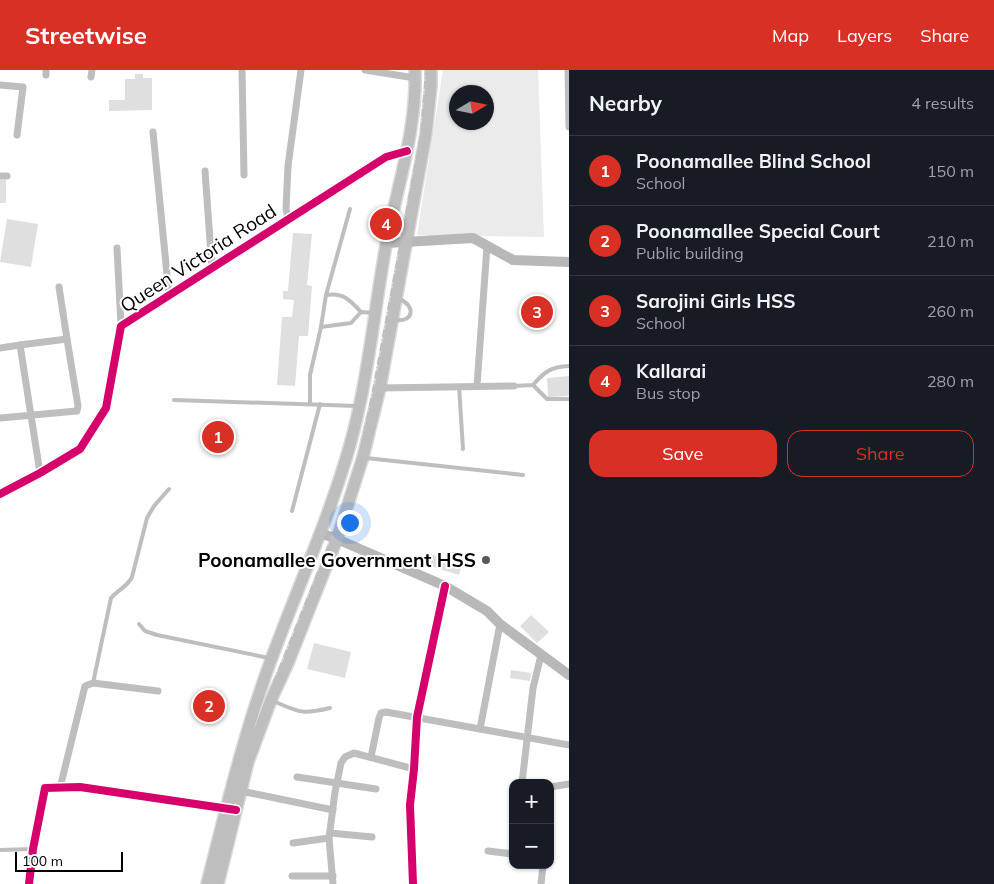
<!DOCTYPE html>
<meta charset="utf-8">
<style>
:root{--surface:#171b24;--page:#242831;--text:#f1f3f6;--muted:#9ea1a6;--line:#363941;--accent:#d93025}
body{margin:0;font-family:Mulish,sans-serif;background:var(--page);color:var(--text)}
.controls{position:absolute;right:15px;bottom:15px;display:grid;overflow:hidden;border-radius:10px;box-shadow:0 1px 4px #0004}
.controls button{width:45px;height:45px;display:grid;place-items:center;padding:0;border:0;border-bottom:1px solid var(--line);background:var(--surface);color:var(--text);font:25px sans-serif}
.compass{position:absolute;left:449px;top:15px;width:45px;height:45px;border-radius:50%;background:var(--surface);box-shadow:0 1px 4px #0004;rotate:80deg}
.scale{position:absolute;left:15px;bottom:12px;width:108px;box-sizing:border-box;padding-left:5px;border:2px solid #000;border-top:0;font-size:14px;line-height:18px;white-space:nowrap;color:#000;-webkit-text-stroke:4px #fff;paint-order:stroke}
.you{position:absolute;left:349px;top:452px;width:18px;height:18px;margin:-12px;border:4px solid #fff;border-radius:50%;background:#1a73e8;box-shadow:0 0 0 8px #1a73e833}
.badge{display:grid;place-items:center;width:32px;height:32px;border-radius:50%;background:var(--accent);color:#fff;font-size:16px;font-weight:700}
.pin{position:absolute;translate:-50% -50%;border:2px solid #fff;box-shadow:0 1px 5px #0006}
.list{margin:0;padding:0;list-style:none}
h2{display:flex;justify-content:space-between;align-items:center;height:65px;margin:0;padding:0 20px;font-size:21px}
h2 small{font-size:16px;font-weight:400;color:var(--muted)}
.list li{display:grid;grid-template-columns:32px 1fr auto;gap:15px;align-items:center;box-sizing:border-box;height:70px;padding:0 20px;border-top:1px solid var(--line)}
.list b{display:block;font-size:19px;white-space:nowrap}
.list p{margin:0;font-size:16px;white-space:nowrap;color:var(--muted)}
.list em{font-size:16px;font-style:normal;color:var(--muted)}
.actions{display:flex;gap:10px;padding:15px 20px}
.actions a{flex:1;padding:11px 0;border:1px solid var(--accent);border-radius:15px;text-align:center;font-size:18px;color:var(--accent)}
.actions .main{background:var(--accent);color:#fff}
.map{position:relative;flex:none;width:569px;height:814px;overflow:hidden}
header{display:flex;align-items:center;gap:30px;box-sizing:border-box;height:70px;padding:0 25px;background:var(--accent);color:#fff}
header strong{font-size:24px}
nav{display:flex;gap:28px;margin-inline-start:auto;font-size:18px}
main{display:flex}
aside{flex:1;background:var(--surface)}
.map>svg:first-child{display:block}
.green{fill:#ebebeb;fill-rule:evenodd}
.building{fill:#dfdfdf}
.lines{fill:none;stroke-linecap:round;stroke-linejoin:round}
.primary-casing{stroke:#dbdbdb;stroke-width:14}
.lane{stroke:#bebebe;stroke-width:4}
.street{stroke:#bebebe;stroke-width:7}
.secondary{stroke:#b8b8b8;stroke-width:10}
.primary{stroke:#bebebe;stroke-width:11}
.rail{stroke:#bebebe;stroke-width:2;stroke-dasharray:8 2.5 1 2.5;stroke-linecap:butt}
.cycleway-casing{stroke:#fff;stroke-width:11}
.cycleway{stroke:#d6006c;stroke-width:8}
.poi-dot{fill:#595959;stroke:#fff;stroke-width:2}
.labels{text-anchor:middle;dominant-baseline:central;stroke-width:4;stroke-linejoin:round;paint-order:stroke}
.street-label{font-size:19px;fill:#000;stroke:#fff}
.poi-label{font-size:19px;font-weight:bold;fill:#000;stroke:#fff;text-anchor:end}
</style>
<header>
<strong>Streetwise</strong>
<nav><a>Map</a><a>Layers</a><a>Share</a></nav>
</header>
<main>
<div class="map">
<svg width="569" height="814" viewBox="0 0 569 814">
<rect width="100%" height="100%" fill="#fff"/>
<path class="green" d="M443 0H538L544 167 417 165ZM457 22H487V52H457Z"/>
<g class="building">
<polygon points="135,4 143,4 143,8 152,8 152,40 109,41 109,30 125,30 125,9 135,9"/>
<rect x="0" y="110" width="6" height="23"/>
<polygon points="7,149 38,154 31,197 0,192"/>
<polygon points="293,163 312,164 307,215 312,216 308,266 299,266 295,316 277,315 282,247 292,247 294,230 283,229 283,221 288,221"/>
<polygon points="569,306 569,326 548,327 547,308"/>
<polygon points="430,484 462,494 459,505 427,495"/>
<polygon points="531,545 549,562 537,573 520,556"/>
<polygon points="314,573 351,582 345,608 307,599"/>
<polygon points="511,600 531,603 530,611 510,608"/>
</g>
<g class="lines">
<defs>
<g id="primary">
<path d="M207 814C226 739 244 663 271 590 297 519 329 449 350 375 368 310 374 242 386 175 397 117 417 60 415 0"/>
<polyline points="218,814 248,692 271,630 288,593 337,469 363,387 380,318 426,64 431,17 431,0"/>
</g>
</defs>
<use href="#primary" class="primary-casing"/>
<g class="lane">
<path d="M350 139 326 225C343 222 350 230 361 242"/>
<path d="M395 250C414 253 416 235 399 229"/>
<polyline points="321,257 326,225"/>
<polyline points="533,315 547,329 569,329"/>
<polyline points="459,316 463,379"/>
<path d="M514 316 533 315C545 301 551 297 569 296"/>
<polyline points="174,330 357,336"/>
<polyline points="310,334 310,305 321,257 351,253 361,242 373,243"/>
<polyline points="366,388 523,405"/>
<polyline points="292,441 320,334"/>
<polyline points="139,554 145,561 157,565 269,588"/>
<path d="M93 613 111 528C118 520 127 517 132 507L147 448 154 436 169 419"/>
<path d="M273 631C299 642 301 645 330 638"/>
<polyline points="0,780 33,779"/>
</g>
<g class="street">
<polyline points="242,0 244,105"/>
<polyline points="365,0 415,8"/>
<polyline points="568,0 569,57"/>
<polyline points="46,5 46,0"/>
<polyline points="91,7 92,0"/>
<polyline points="0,15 23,17 17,65"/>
<polyline points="153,62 169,225"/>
<polyline points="205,101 212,198"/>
<polyline points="0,106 7,106"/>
<polyline points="288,149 286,139 288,96 301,0"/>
<polyline points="117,178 121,256"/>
<polyline points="59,217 67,269"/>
<polyline points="0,278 20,275"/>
<polyline points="477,316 487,176"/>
<polyline points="380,318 514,316"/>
<polyline points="0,348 77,341 78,336 67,269 20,275 40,403"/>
<polyline points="480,659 500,554"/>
<polyline points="371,687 379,648 381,643 386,642 569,675"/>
<polyline points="297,707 376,719"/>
<polyline points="522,713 533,618 541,585"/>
<polyline points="550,717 569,714"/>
<polyline points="60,718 85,616 93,613 158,621"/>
<polyline points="241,721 333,740"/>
<polyline points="330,763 372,767"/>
<polyline points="293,773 329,768"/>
<polyline points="488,781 513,784"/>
<polyline points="292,806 333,806"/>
<polyline points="29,814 33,779 45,718 80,717 228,738"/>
<polyline points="333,814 329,768 335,722 341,693 345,687 354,683 414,699"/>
<polyline points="413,814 410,735 414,699 417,647 445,516"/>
<polyline points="541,814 543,795"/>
</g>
<g class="secondary">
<polyline points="387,173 473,168 513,190 569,192"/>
<polyline points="0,424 40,403 80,379 106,338 121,256 386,87 407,81"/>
<polyline points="320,463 337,469 445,516 487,541 500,554 569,605"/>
</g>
<use href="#primary" class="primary"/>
<polyline class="rail" points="213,814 254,662 334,462 359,387 372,325 421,64 426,0"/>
<defs>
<g id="cycleway">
<polyline points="0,424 40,403 80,379 106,338 121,256 386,87 407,81"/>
<polyline points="29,814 33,779 45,718 80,717 236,740"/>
<polyline points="413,814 410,735 414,699 417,647 445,516"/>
</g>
</defs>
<use href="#cycleway" class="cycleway-casing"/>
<use href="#cycleway" class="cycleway"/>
</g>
<circle class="poi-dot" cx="486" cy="490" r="5"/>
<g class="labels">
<g class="street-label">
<text transform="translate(198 188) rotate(-33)">Queen Victoria Road</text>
</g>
<g class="poi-label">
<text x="476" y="490">Poonamallee Government HSS</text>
</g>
</g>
</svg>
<div class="controls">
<button>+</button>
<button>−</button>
</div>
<svg class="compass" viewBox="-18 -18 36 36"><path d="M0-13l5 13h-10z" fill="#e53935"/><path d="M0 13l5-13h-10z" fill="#9ea1a6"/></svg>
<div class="scale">100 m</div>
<div class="you"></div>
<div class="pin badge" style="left:218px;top:367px">1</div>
<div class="pin badge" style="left:209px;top:636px">2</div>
<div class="pin badge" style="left:537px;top:242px">3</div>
<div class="pin badge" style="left:386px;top:154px">4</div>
</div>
<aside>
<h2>Nearby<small>4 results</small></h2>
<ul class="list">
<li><span class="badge">1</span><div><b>Poonamallee Blind School</b><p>School</p></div><em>150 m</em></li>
<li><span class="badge">2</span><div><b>Poonamallee Special Court</b><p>Public building</p></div><em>210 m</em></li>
<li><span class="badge">3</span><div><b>Sarojini Girls HSS</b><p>School</p></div><em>260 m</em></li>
<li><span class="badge">4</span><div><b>Kallarai</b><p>Bus stop</p></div><em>280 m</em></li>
</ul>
<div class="actions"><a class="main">Save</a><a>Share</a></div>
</aside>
</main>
